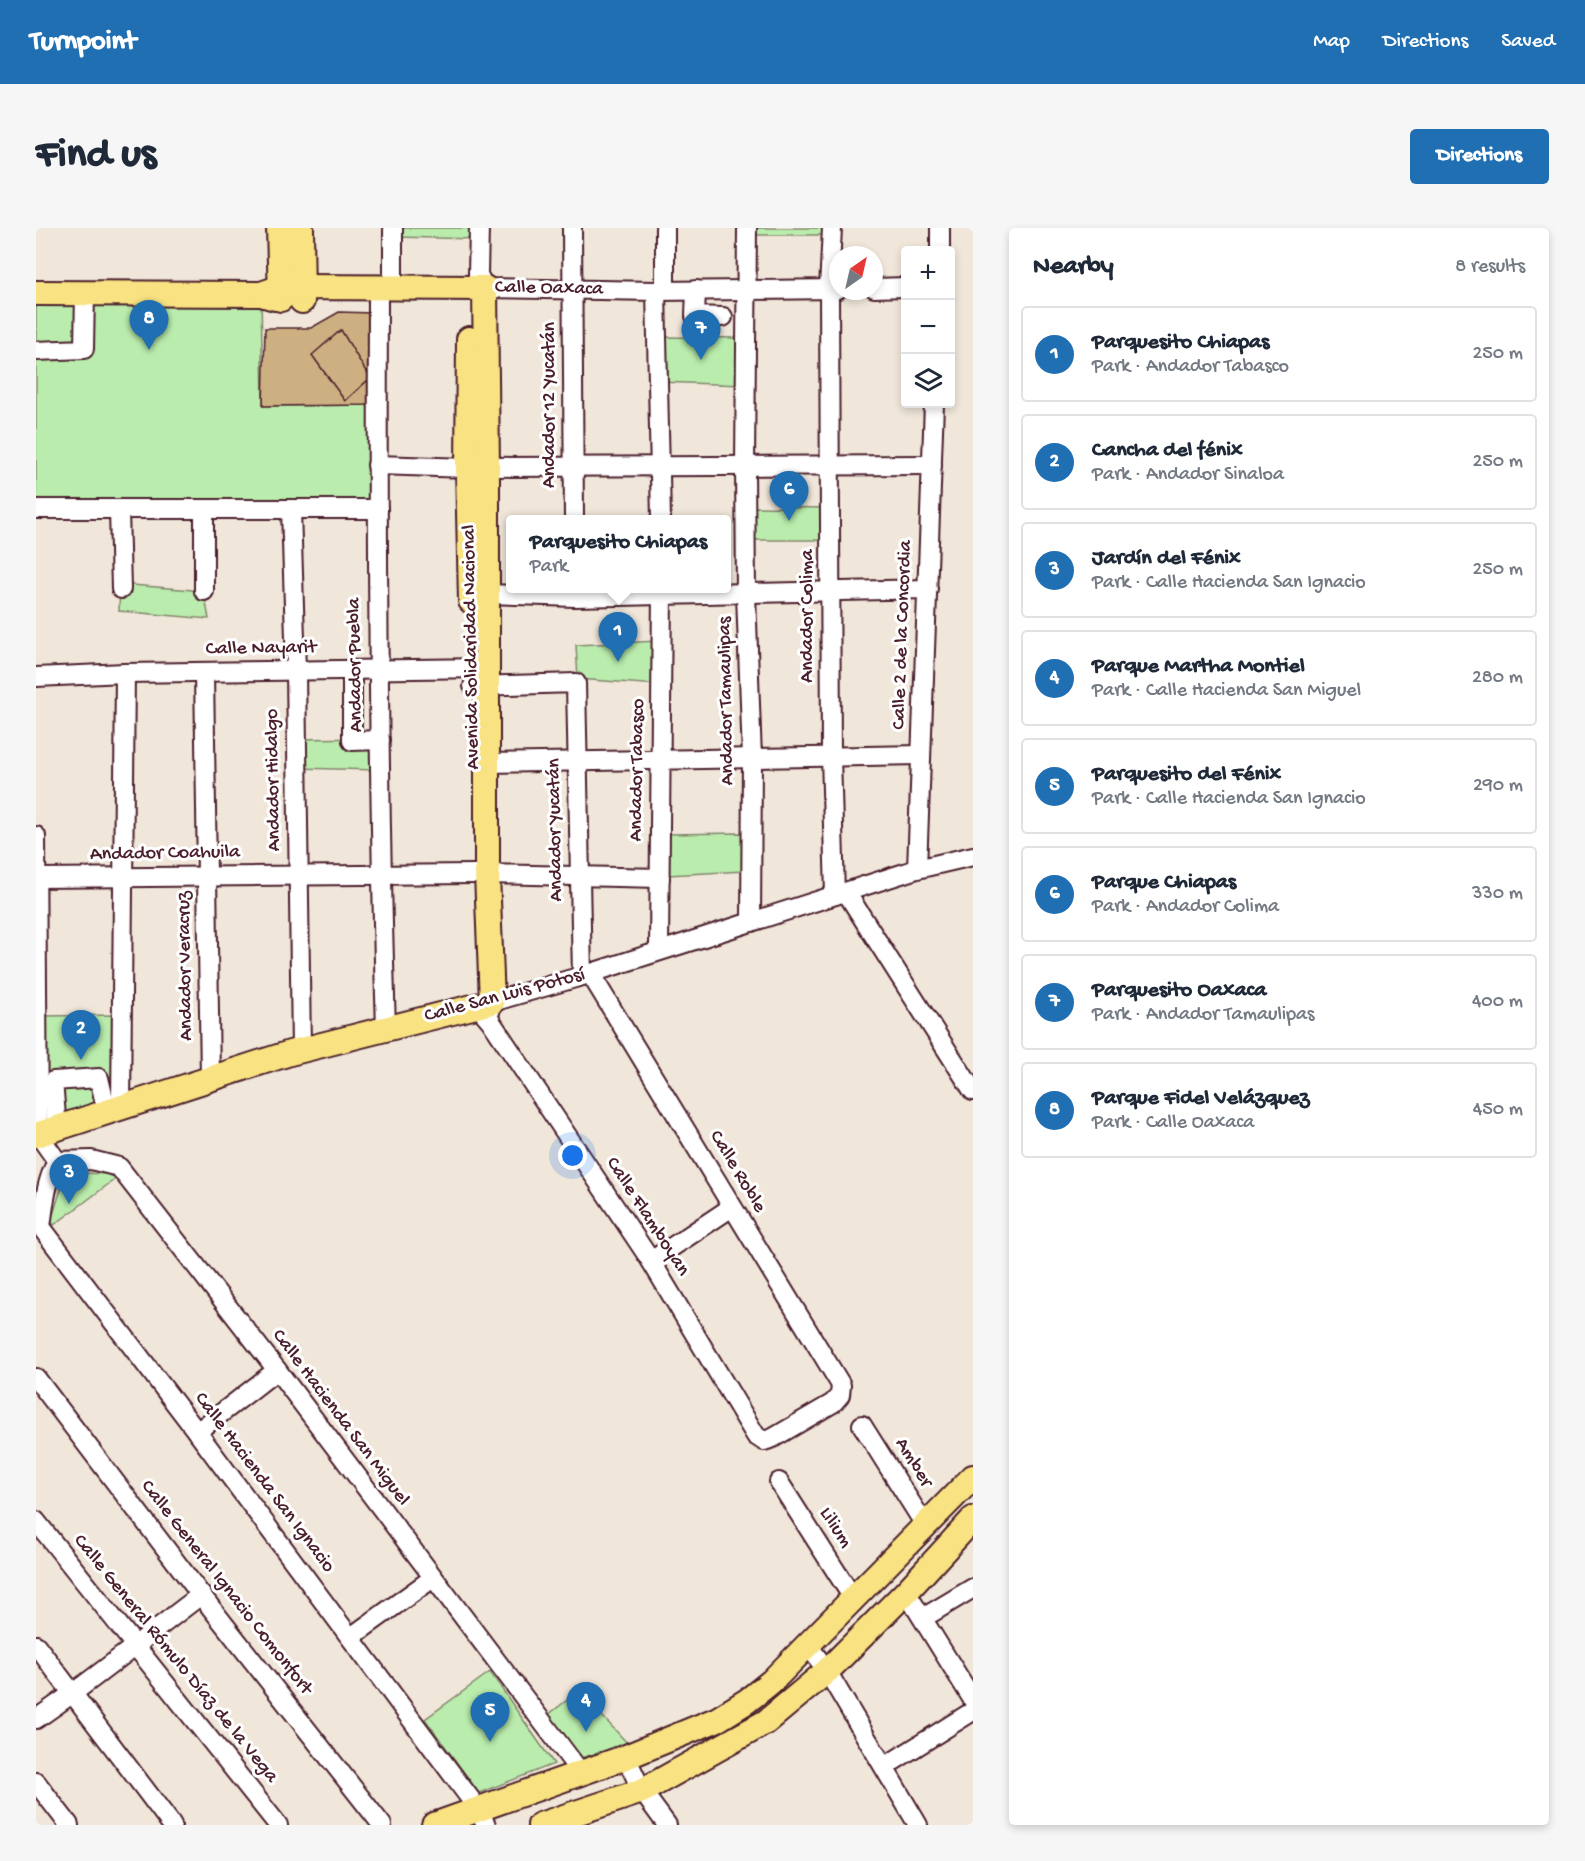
<!DOCTYPE html>
<meta charset="utf-8">
<style>
:root{--surface:#fff;--page:#f6f6f7;--text:#1f2937;--muted:#747a83;--line:#e0e1e3;--accent:#1f6fb2}
body{margin:0;font-family:"Gochi Hand",sans-serif;background:var(--page);color:var(--text)}
.controls{position:absolute;right:18px;top:18px;display:grid;overflow:hidden;border-radius:6px;box-shadow:0 3px 9px #0003}
.controls button{width:54px;height:54px;display:grid;place-items:center;padding:0;border:0;border-bottom:2px solid var(--line);background:var(--surface);color:var(--text);font:30px sans-serif}
.compass{position:absolute;left:793px;top:18px;width:54px;height:54px;border-radius:50%;background:var(--surface);box-shadow:0 3px 9px #0003;rotate:34deg}
.you{position:absolute;left:537px;top:928px;width:21px;height:21px;margin:-15px;border:4px solid #fff;border-radius:50%;background:#1a73e8;box-shadow:0 0 0 9px #1a73e833}
.badge{display:grid;place-items:center;width:39px;height:39px;border-radius:50%;background:var(--accent);color:#fff;font-size:20px;font-weight:700}
.pin{position:absolute;translate:-50% -50px;filter:drop-shadow(0 2px 3px #0008)}
.pin::after{content:'';position:absolute;top:32px;width:21px;height:18px;background:inherit;clip-path:polygon(0 0,100% 0,50% 100%)}
.popup{position:absolute;left:470px;top:287px;width:225px;height:78px;box-sizing:border-box;display:grid;place-content:center;border-radius:6px;background:var(--surface);filter:drop-shadow(0 2px 4px #0005);font-size:20px;white-space:nowrap;color:var(--muted)}
.popup b{font-size:22px;color:var(--text)}
.popup::after{content:'';position:absolute;left:50%;top:100%;margin-left:-12px;border:12px solid transparent;border-top-color:var(--surface)}
.list{margin:0;padding:0;list-style:none}
h2{display:flex;justify-content:space-between;align-items:center;height:78px;margin:0;padding:0 24px;font-size:26px}
h2 small{font-size:20px;font-weight:400;color:var(--muted)}
.list li{display:grid;grid-template-columns:39px 1fr auto;gap:18px;align-items:center;box-sizing:border-box;height:96px;margin:0 12px 12px;padding:0 12px;border:2px solid var(--line);border-radius:6px}
.list b{display:block;font-size:22px;white-space:nowrap}
.list p{margin:0;font-size:20px;white-space:nowrap;color:var(--muted)}
.list em{font-size:20px;font-style:normal;color:var(--muted)}
.icon{flex:none;width:33px;height:33px;fill:none;stroke:currentColor;stroke-width:2;stroke-linecap:round;stroke-linejoin:round}
.map{position:relative;flex:none;width:937px;height:1597px;overflow:hidden;border-radius:6px}
header{display:flex;align-items:center;gap:36px;box-sizing:border-box;height:84px;padding:0 30px;background:var(--accent);color:#fff}
header strong{font-size:28px}
nav{display:flex;gap:33px;margin-inline-start:auto;font-size:21px}
.intro{display:flex;align-items:center;justify-content:space-between;box-sizing:border-box;height:144px;padding:0 36px}
h1{margin:0;font-size:42px}
.button{padding:15px 27px;border-radius:6px;background:var(--accent);color:#fff;font-size:21px;font-weight:700}
main{display:flex;gap:36px;padding:0 36px}
aside{flex:1;background:var(--surface);border-radius:6px;box-shadow:0 3px 9px #0003}
.map>svg:first-child{display:block}
.green{fill:#baedad;stroke:#82866c;stroke-width:1.5}
.building{fill:#cdb082;stroke:#4a1f2b;stroke-width:1.5}
.lines{fill:none;stroke-linecap:round;stroke-linejoin:round}
.minor-casing{stroke:#4a1f2b;stroke-width:22}
.major-casing{stroke:#4a1f2b;stroke-width:28}
.minor{stroke:#fff;stroke-width:18}
.major{stroke:#f8e281;stroke-width:24}
.labels{text-anchor:middle;dominant-baseline:central;stroke-width:6;stroke-linejoin:round;paint-order:stroke}
.street-label{font-size:20px;fill:#4a1f2b;stroke:#fff}
</style>
<header>
<strong>Turnpoint</strong>
<nav><a>Map</a><a>Directions</a><a>Saved</a></nav>
</header>
<div class="intro"><h1>Find us</h1><a class="button">Directions</a></div>
<main>
<div class="map">
<svg width="937" height="1597" viewBox="0 0 937 1597">
<rect width="100%" height="100%" fill="#f0e7da"/>
<filter id="ink" filterUnits="userSpaceOnUse"><feTurbulence type="fractalNoise" baseFrequency=".0167" numOctaves="2"/><feDisplacementMap in="SourceGraphic" scale="12" xChannelSelector="R" yChannelSelector="G"/><feConvolveMatrix kernelMatrix="1 2 1 2 8 2 1 2 1" color-interpolation-filters="sRGB"/></filter>
<g filter="url(#ink)">
<g class="green">
<polygon points="361,0 440,0 440,11 360,9"/>
<polygon points="715,0 802,0 801,7 714,7"/>
<polygon points="0,65 225,66 227,178 342,177 342,281 0,281"/>
<polygon points="623,109 708,110 709,157 622,154"/>
<polygon points="715,279 792,280 791,312 715,312"/>
<polygon points="84,356 168,363 173,391 83,383"/>
<polygon points="623,413 622,457 542,451 540,417"/>
<polygon points="341,510 342,542 260,540 259,511"/>
<polygon points="707,605 709,643 631,647 631,606"/>
<polygon points="81,787 80,875 13,891 7,788"/>
<polygon points="40,945 79,946 82,949 18,997 15,993 26,958 32,947"/>
<polygon points="454,1444 518,1536 443,1565 389,1491"/>
<polygon points="543,1463 593,1517 541,1531 508,1490"/>
</g>
<g class="building">
<polygon points="303,84 336,85 337,177 227,178 229,100 275,100"/>
<polygon points="305,102 334,150 309,173 276,127"/>
</g>
<g class="lines">
<defs>
<g id="minor">
<polyline points="443,0 442,47 449,60 620,63 802,61"/>
<polyline points="536,0 538,292"/>
<polyline points="629,0 629,62"/>
<polyline points="711,0 709,238 710,366 716,531 715,694"/>
<polyline points="796,0 793,61 795,528 799,667"/>
<polyline points="904,22 904,0"/>
<polyline points="357,60 357,0"/>
<polyline points="838,60 870,59"/>
<polyline points="660,62 659,88 687,89"/>
<polyline points="620,63 625,292"/>
<path d="M342 72C341 315 342 558 350 800"/>
<polyline points="0,123 48,121 49,64"/>
<polyline points="341,237 432,240"/>
<polyline points="451,239 896,237"/>
<polyline points="0,281 342,281"/>
<polyline points="168,281 168,363"/>
<polyline points="255,281 260,443 265,822"/>
<polyline points="83,282 85,361"/>
<polyline points="451,366 539,369 892,361"/>
<polyline points="316,442 316,513 344,512"/>
<polyline points="168,444 174,851"/>
<polyline points="0,449 89,445 451,440"/>
<polyline points="437,458 540,455 546,748"/>
<polyline points="451,535 885,527"/>
<polyline points="0,608 2,906 21,933"/>
<polyline points="881,641 898,176"/>
<polyline points="451,646 624,650"/>
<polyline points="0,650 439,646"/>
<polyline points="810,664 937,863"/>
<polyline points="623,723 626,360"/>
<polyline points="441,777 454,792 615,1033 720,1208 728,1213 737,1210 797,1175 804,1167 805,1157 554,745"/>
<polyline points="454,784 456,774 546,748 881,641 937,628"/>
<polyline points="85,879 89,445"/>
<polyline points="21,900 17,853 63,850 71,884"/>
<polyline points="21,933 55,932 83,939 241,1142 545,1545"/>
<path d="M21 933C10 954 8 976 5 999L161 1204 442 1581 450 1597"/>
<polyline points="615,1033 696,979"/>
<polyline points="0,1150 165,1367 346,1597"/>
<polyline points="826,1197 889,1297"/>
<polyline points="161,1204 241,1142"/>
<polyline points="743,1254 817,1370"/>
<polyline points="0,1293 242,1597"/>
<polyline points="870,1364 937,1472"/>
<polyline points="887,1390 937,1360"/>
<polyline points="315,1409 397,1350"/>
<polyline points="0,1417 136,1597"/>
<polyline points="772,1417 791,1443 882,1597"/>
<path d="M0 1491C57 1453 110 1408 165 1367"/>
<polyline points="590,1529 606,1563 631,1597"/>
<polyline points="856,1534 937,1483"/>
<polyline points="0,1554 33,1597"/>
</g>
<g id="major">
<polyline points="243,0 245,71"/>
<polyline points="265,0 266,73"/>
<polyline points="0,65 225,66 239,70"/>
<polyline points="433,111 432,240 435,373"/>
<polyline points="0,907 254,825 456,774 451,646 451,239 449,60 266,59 243,60 225,66"/>
<polyline points="398,1597 590,1529 682,1491 711,1473 736,1453 937,1249"/>
<polyline points="504,1597 606,1563 730,1494 791,1443 870,1364 937,1291"/>
</g>
</defs>
<use href="#minor" class="minor-casing"/>
<use href="#major" class="major-casing"/>
<use href="#minor" class="minor"/>
<use href="#major" class="major"/>
</g>
</g>
<g class="labels">
<g class="street-label">
<text transform="translate(513 61) rotate(1)">Calle Oaxaca</text>
<text transform="translate(514 177) rotate(-90)">Andador 12 Yucatán</text>
<text transform="translate(772 388) rotate(-90)">Andador Colima</text>
<text transform="translate(867 407) rotate(-88)">Calle 2 de la Concordia</text>
<text transform="translate(436 419) rotate(-91)">Avenida Solidaridad Nacional</text>
<text transform="translate(225 421) rotate(-1)">Calle Nayarit</text>
<text transform="translate(320 437) rotate(-91)">Andador Puebla</text>
<text transform="translate(691 473) rotate(-91)">Andador Tamaulipas</text>
<text transform="translate(602 542) rotate(-89)">Andador Tabasco</text>
<text transform="translate(238 552) rotate(-91)">Andador Hidalgo</text>
<text transform="translate(520 602) rotate(-91)">Andador Yucatán</text>
<text transform="translate(129 626) rotate(-1)">Andador Coahuila</text>
<text transform="translate(150 738) rotate(-91)">Andador Veracruz</text>
<text transform="translate(469 768) rotate(-15)">Calle San Luis Potosí</text>
<text transform="translate(701 944) rotate(59)">Calle Roble</text>
<text transform="translate(611 989) rotate(57)">Calle Flamboyan</text>
<text transform="translate(304 1190) rotate(53)">Calle Hacienda San Miguel</text>
<text transform="translate(877 1235) rotate(58)">Amber</text>
<text transform="translate(228 1255) rotate(53)">Calle Hacienda San Ignacio</text>
<text transform="translate(799 1300) rotate(57)">Lilium</text>
<text transform="translate(190 1360) rotate(52)">Calle General Ignacio Comonfort</text>
<text transform="translate(139 1431) rotate(51)">Calle General Rómulo Díaz de la Vega</text>
</g>
</g>
</svg>
<div class="controls">
<button>+</button>
<button>−</button>
<button><svg class="icon" aria-label="layers" viewBox="0 0 24 24"><path d="M12 4l9 5-9 5-9-5zM3 14l9 5 9-5"/></svg></button>
</div>
<svg class="compass" viewBox="-18 -18 36 36"><path d="M0-13l5 13h-10z" fill="#e53935"/><path d="M0 13l5-13h-10z" fill="#747a83"/></svg>
<div class="you"></div>
<div class="pin badge" style="left:582px;top:434px">1</div>
<div class="popup"><b>Parquesito Chiapas</b>Park</div>
<div class="pin badge" style="left:45px;top:832px">2</div>
<div class="pin badge" style="left:33px;top:976px">3</div>
<div class="pin badge" style="left:550px;top:1504px">4</div>
<div class="pin badge" style="left:454px;top:1514px">5</div>
<div class="pin badge" style="left:753px;top:293px">6</div>
<div class="pin badge" style="left:665px;top:132px">7</div>
<div class="pin badge" style="left:113px;top:122px">8</div>
</div>
<aside>
<h2>Nearby<small>8 results</small></h2>
<ul class="list">
<li><span class="badge">1</span><div><b>Parquesito Chiapas</b><p>Park · Andador Tabasco</p></div><em>250 m</em></li>
<li><span class="badge">2</span><div><b>Cancha del fénix</b><p>Park · Andador Sinaloa</p></div><em>250 m</em></li>
<li><span class="badge">3</span><div><b>Jardín del Fénix</b><p>Park · Calle Hacienda San Ignacio</p></div><em>250 m</em></li>
<li><span class="badge">4</span><div><b>Parque Martha Montiel</b><p>Park · Calle Hacienda San Miguel</p></div><em>280 m</em></li>
<li><span class="badge">5</span><div><b>Parquesito del Fénix</b><p>Park · Calle Hacienda San Ignacio</p></div><em>290 m</em></li>
<li><span class="badge">6</span><div><b>Parque Chiapas</b><p>Park · Andador Colima</p></div><em>330 m</em></li>
<li><span class="badge">7</span><div><b>Parquesito Oaxaca</b><p>Park · Andador Tamaulipas</p></div><em>400 m</em></li>
<li><span class="badge">8</span><div><b>Parque Fidel Velázquez</b><p>Park · Calle Oaxaca</p></div><em>450 m</em></li>
</ul>
</aside>
</main>
